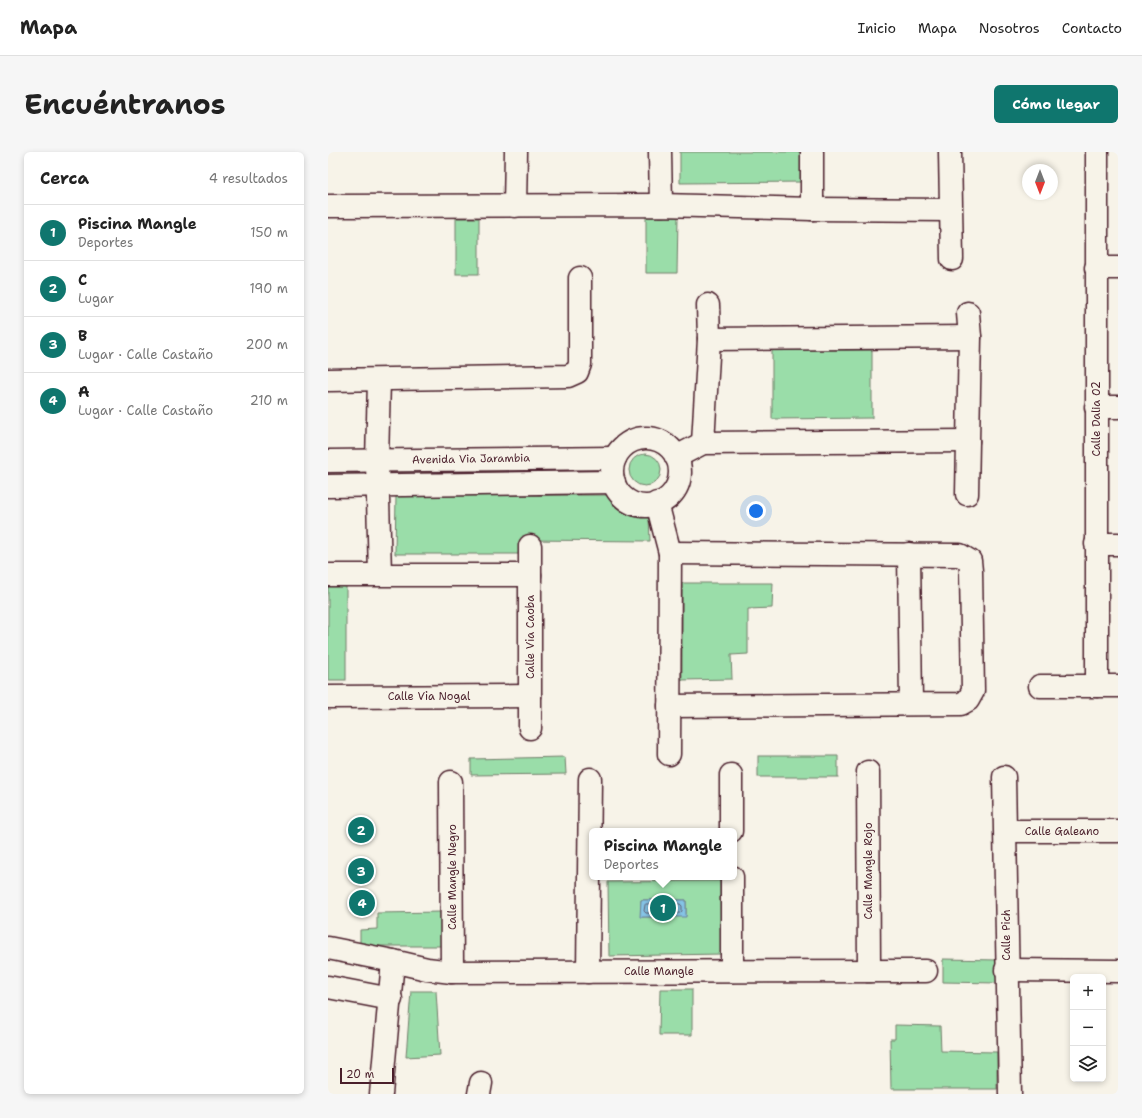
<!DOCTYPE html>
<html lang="es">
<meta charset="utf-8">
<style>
:root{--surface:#fff;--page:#f6f6f6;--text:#222;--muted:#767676;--line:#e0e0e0;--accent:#0f766e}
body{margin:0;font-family:"Shantell Sans",sans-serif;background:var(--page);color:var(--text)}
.controls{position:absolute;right:12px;bottom:12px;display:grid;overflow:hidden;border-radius:6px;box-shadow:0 2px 6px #0003}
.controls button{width:36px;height:36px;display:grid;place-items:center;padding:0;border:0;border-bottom:1px solid var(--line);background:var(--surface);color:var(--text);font:20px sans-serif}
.compass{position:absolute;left:694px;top:12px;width:36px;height:36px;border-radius:50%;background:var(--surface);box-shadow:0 2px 6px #0003;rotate:180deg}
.scale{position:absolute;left:12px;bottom:10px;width:54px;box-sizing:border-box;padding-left:4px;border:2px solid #4a1f2b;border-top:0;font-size:11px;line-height:14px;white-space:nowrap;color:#4a1f2b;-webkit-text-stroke:3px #f7f3e8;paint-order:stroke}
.you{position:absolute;left:428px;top:359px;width:14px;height:14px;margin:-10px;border:3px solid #fff;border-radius:50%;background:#1a73e8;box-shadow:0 0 0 6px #1a73e833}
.badge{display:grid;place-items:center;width:26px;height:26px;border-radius:50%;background:var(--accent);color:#fff;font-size:13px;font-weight:700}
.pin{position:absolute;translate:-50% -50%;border:2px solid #fff;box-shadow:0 1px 4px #0006}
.popup{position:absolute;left:261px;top:676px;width:148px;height:52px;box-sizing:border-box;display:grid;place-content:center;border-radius:6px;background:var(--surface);filter:drop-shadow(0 1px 3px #0005);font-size:13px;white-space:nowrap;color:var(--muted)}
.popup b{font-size:15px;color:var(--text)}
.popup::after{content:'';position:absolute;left:50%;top:100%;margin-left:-8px;border:8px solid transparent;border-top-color:var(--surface)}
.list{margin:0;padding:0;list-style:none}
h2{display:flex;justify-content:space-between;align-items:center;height:52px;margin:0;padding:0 16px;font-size:17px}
h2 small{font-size:13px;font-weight:400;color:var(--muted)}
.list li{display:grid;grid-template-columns:26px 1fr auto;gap:12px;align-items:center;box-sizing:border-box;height:56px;padding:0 16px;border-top:1px solid var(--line)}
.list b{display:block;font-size:15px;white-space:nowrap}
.list p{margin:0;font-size:13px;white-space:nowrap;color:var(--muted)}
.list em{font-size:13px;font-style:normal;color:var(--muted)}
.icon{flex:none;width:22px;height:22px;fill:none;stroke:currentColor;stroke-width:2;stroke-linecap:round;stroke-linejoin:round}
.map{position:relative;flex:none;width:790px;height:942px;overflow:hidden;border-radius:6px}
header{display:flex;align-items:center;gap:24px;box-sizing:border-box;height:56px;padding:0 20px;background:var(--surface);border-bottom:1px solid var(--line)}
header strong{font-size:19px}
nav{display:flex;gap:22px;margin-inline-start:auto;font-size:14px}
.intro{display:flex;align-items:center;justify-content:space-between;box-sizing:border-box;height:96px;padding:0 24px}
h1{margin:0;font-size:28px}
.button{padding:10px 18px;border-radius:6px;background:var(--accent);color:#fff;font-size:14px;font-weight:700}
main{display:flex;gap:24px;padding:0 24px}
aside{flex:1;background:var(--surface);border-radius:6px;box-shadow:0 2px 6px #0003}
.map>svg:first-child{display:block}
.green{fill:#9adda9;stroke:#727e6a;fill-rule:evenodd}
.water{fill:#85c4e6;stroke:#6d829b}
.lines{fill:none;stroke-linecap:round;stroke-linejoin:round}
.shore{stroke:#626176;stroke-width:1}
.minor-casing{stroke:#4a1f2b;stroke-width:25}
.minor{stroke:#f7f3e8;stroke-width:22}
.labels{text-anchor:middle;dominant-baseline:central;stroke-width:3.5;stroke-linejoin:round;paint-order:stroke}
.street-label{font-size:11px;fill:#4a1f2b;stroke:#f7f3e8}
</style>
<header>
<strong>Mapa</strong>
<nav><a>Inicio</a><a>Mapa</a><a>Nosotros</a><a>Contacto</a></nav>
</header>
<div class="intro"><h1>Encuéntranos</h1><a class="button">Cómo llegar</a></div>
<main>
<aside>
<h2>Cerca<small>4 resultados</small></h2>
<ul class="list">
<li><span class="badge">1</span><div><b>Piscina Mangle</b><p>Deportes</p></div><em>150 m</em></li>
<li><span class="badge">2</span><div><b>C</b><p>Lugar</p></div><em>190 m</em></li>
<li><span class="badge">3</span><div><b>B</b><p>Lugar · Calle Castaño</p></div><em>200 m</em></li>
<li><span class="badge">4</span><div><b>A</b><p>Lugar · Calle Castaño</p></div><em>210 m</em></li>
</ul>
</aside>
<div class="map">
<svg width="790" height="942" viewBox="0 0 790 942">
<rect width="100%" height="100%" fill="#f7f3e8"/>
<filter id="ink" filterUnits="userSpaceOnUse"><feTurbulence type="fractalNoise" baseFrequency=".025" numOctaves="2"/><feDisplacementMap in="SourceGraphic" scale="8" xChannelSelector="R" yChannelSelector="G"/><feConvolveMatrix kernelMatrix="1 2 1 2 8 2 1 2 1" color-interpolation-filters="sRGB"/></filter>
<g filter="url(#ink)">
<g class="green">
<polygon points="352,0 476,0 477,30 352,31"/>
<polygon points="318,65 350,65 349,121 318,121"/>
<rect x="128" y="66" width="23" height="56"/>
<polygon points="444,198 544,198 544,266 444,267"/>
<circle cx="317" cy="318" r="16"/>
<path d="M284 343C296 358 302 362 321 366L322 389 196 388 195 402H67L68 344Z"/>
<rect x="0" y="431" width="18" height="97"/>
<polygon points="354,431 445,431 444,456 420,457 420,502 403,503 404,527 354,528"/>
<rect x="430" y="604" width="80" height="21"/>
<polygon points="237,605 238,622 143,623 143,607"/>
<path d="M392 729 393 802 281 804 280 730ZM313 748H358V764L313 765Z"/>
<polygon points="114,760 114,794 32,794 32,778 49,777 49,761"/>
<polygon points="615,807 670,808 669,831 615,830"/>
<polygon points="332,837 364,837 364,883 331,883"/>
<polygon points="83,839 108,839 112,903 78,905"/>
<polygon points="567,873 612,874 613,899 669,900 669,937 563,937 562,887 567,887"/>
</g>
<polygon class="water" points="313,748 358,748 358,765 312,765"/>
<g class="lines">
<polygon class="shore" points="318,752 352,752 354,754 354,759 352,761 318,761 316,759 317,753"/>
<defs>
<g id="minor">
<polyline points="332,0 333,53"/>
<polyline points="484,0 484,57"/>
<polyline points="622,0 624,107"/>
<polyline points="769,0 769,534"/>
<polyline points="0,54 333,53 484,57 622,58"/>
<polyline points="187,54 188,0"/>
<polyline points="768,116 790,116"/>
<polyline points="381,187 642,185"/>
<polyline points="0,228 240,224 249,220 252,212 252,126"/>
<polyline points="51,228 49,309 52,422"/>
<polyline points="768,255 790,255"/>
<circle cx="318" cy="320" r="34"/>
<polyline points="375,291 381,187 380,153"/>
<polyline points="348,305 375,291 640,289"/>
<polyline points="0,309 287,306"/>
<polyline points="0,334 286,330"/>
<polyline points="639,342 642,185 640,161"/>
<polyline points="329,351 342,401 341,602"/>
<polyline points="768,392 790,392"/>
<polyline points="202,394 202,576"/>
<polyline points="581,402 583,551"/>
<polyline points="0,423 202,423"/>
<polyline points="712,534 790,534"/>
<polyline points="0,545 202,544"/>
<polyline points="341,554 633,552 640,548 645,539 643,419 642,409 632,403 342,401"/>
<polyline points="540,620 541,819"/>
<polyline points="403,623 403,679"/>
<polyline points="676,625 682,942"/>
<polyline points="123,630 124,820"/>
<polyline points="678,679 790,679"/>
<polyline points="404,725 404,819"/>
<polyline points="0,796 65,809 99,817 124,820 598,819"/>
<polyline points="678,818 790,819"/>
<polyline points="260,820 262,627"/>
<polyline points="0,835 63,847"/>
<polyline points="53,942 65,809"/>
<polyline points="151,942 153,931"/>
</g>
</defs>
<use href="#minor" class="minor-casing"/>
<use href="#minor" class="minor"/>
</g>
</g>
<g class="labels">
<g class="street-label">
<text transform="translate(768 267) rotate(-90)">Calle Dalia 02</text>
<text transform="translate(143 307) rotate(-1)">Avenida Via Jarambia</text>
<text transform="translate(202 485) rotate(-90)">Calle Via Caoba</text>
<text x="101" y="544">Calle Via Nogal</text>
<text x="734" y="679">Calle Galeano</text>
<text transform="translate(540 719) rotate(-90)">Calle Mangle Rojo</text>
<text transform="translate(124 725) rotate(-90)">Calle Mangle Negro</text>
<text transform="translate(678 783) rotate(-90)">Calle Pich</text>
<text x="331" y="819">Calle Mangle</text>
</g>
</g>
</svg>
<div class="controls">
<button>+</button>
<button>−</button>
<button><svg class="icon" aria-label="layers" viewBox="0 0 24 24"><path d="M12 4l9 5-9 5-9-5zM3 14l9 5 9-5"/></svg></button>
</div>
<svg class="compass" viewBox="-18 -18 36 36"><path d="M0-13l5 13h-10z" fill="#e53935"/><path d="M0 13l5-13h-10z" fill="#767676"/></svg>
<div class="scale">20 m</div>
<div class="you"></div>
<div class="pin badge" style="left:335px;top:756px">1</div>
<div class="popup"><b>Piscina Mangle</b>Deportes</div>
<div class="pin badge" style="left:33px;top:678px">2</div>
<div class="pin badge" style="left:33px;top:719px">3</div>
<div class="pin badge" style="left:34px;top:751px">4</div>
</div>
</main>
